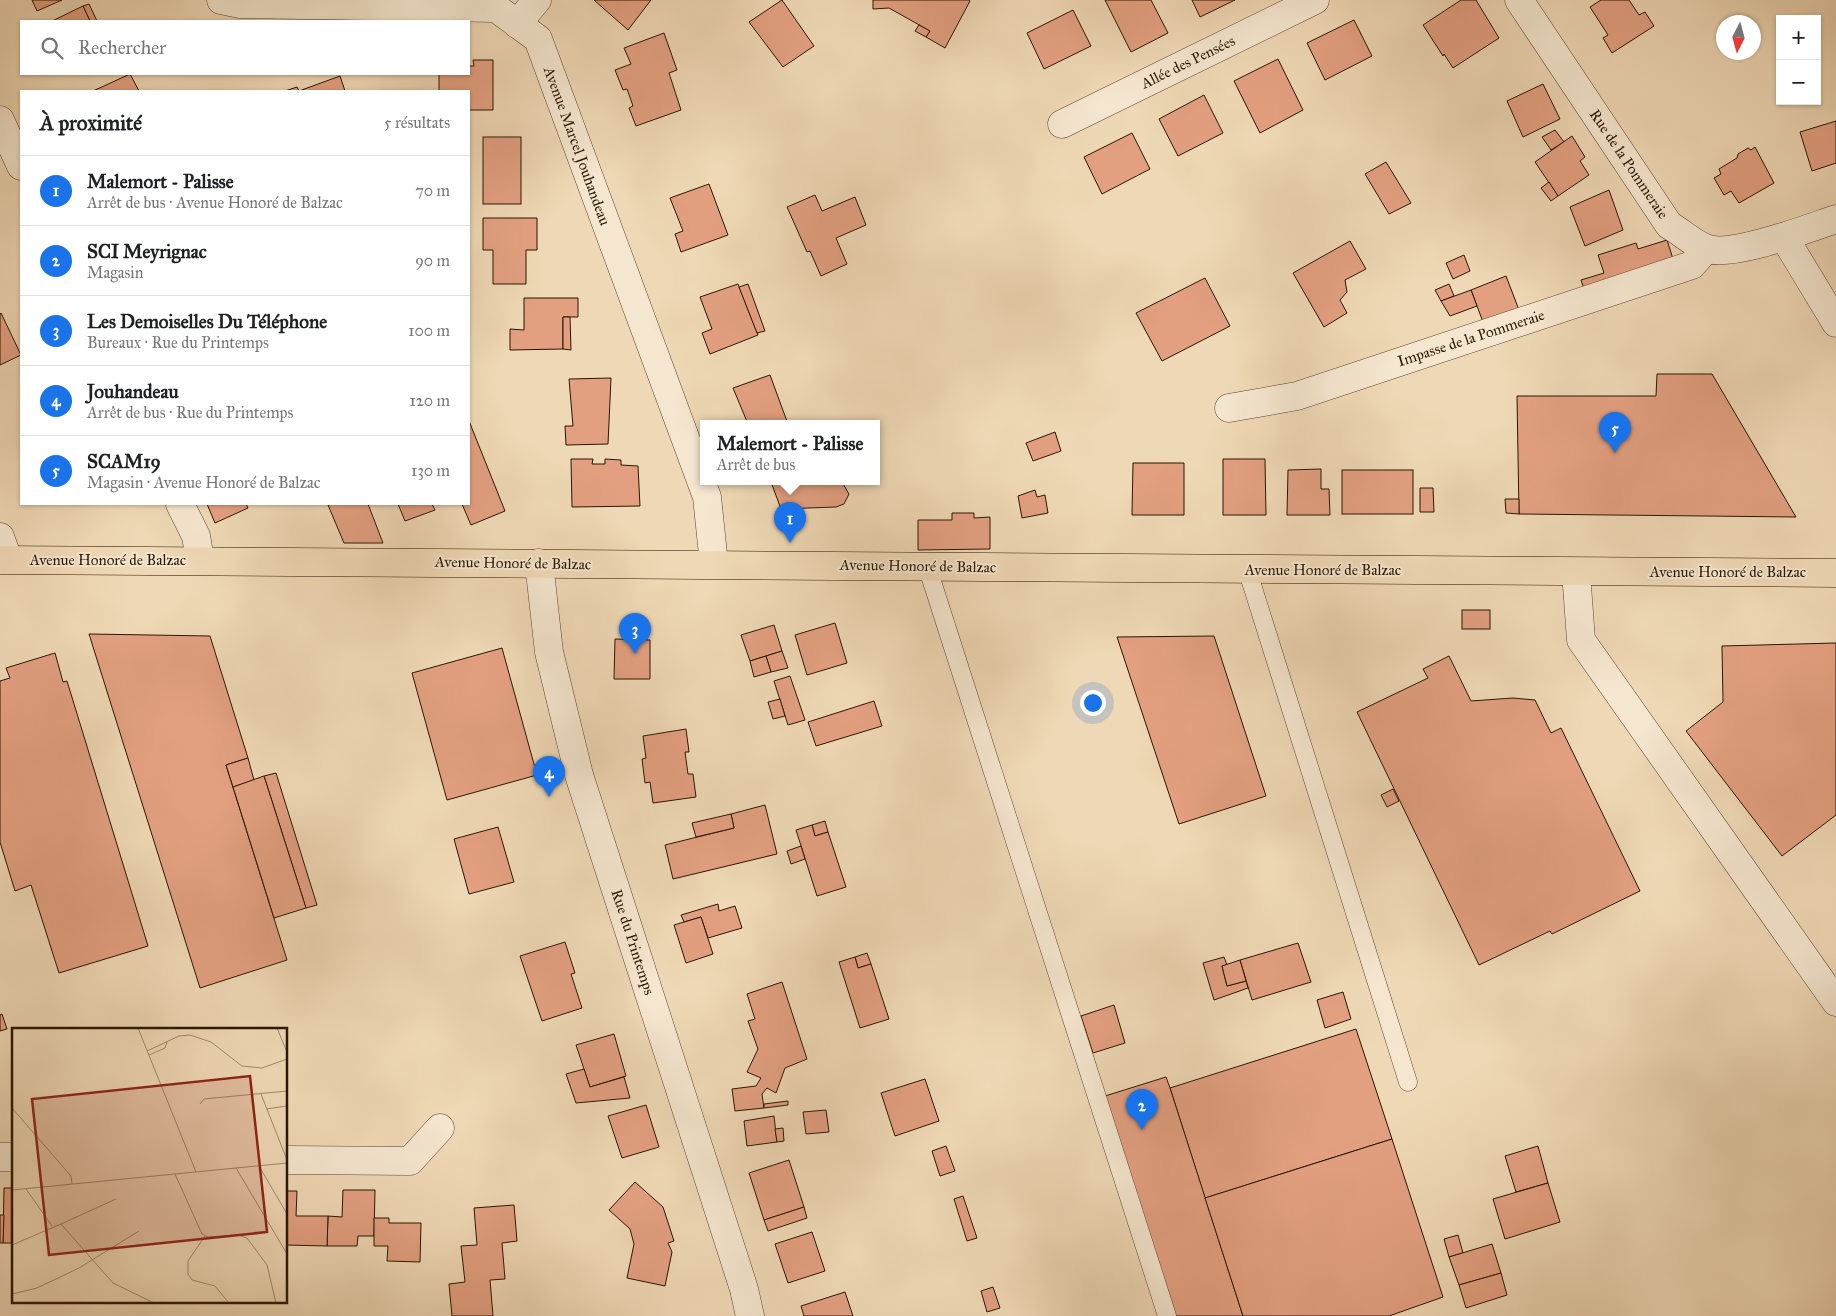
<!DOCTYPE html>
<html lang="fr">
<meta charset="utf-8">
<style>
:root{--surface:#fff;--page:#f2f2f2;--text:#202124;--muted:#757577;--line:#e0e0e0;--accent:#1a73e8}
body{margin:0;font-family:"IM FELL Great Primer",serif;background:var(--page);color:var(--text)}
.controls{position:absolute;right:15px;top:15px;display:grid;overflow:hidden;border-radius:0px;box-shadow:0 1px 4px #0004}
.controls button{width:45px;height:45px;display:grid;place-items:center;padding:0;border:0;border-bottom:1px solid var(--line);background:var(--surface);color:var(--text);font:25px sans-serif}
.compass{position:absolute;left:1716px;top:15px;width:45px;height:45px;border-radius:50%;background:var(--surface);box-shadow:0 1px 4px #0004;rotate:186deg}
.you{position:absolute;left:1092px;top:702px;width:18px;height:18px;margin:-12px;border:4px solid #fff;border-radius:50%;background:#1a73e8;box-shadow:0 0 0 8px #1a73e833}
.badge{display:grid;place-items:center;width:32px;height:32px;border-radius:50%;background:var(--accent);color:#fff;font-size:16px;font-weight:700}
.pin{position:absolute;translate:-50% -41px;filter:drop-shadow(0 1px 2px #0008)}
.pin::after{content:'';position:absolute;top:26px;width:18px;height:15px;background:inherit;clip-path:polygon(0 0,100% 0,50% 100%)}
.popup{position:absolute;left:700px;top:420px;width:180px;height:65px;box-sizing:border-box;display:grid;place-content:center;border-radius:0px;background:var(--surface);filter:drop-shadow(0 1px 4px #0005);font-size:16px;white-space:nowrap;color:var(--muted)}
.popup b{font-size:19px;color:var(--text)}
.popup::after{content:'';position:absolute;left:50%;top:100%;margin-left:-10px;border:10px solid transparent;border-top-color:var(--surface)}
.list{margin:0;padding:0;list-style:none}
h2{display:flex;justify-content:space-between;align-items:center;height:65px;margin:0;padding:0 20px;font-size:21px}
h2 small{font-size:16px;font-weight:400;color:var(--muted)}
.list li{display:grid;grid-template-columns:32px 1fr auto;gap:15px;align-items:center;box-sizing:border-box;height:70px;padding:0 20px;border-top:1px solid var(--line)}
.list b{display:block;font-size:19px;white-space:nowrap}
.list p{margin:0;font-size:16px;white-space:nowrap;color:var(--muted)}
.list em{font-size:16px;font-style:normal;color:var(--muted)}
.icon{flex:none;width:28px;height:28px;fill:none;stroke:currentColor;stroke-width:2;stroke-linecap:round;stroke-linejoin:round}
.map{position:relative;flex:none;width:1836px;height:1316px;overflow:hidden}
.search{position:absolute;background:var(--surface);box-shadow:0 1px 4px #0004;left:20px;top:20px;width:450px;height:55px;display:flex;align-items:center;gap:12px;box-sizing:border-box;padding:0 18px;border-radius:0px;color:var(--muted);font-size:19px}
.panel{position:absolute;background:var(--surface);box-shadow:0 1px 4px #0004;left:20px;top:90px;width:450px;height:415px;border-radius:0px}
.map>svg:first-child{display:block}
.building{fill:#e3a081;stroke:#291601}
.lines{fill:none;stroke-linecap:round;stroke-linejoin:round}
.lane-casing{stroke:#5a462e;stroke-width:19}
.street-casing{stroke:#5a462e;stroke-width:29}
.primary-casing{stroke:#291601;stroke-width:29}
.lane{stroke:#f5e6cf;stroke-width:18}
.street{stroke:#f5e6cf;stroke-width:28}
.primary{stroke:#efd8b5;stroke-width:28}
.labels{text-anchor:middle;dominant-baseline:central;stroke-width:4;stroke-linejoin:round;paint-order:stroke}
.street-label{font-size:15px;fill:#291601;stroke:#f5e6cf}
.inset-road{fill:none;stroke:#a08a6d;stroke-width:1}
.view{fill:#8f2418;fill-opacity:0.15;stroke:#8f2418;stroke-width:2.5}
.inset-edge{fill:none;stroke:#291601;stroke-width:2.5}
</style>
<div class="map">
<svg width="1836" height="1316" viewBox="0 0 1836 1316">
<rect width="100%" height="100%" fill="#efd8b5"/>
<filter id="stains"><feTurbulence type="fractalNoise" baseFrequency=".004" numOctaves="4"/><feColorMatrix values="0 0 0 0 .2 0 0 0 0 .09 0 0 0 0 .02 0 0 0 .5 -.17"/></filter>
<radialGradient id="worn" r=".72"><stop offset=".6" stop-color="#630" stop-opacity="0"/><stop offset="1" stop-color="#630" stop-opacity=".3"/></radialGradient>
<g class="building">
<polygon points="32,0 62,0 37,11"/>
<polygon points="594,0 651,0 628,30"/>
<polygon points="782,0 814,46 783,67 749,22"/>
<polygon points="873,0 969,0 970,1 945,48 926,37 930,31 889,8 873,9"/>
<polygon points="1105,0 1151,0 1168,33 1131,52"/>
<polygon points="1192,0 1235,0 1200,17"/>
<polygon points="1461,0 1476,0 1499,38 1453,68 1444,54 1443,56 1423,25"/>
<polygon points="1601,0 1629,0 1639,15 1645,12 1654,26 1612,53 1603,38 1608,35 1590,7"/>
<polygon points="89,4 97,21 90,21 83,6"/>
<polygon points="83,6 90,21 52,21"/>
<polygon points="1073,10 1091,46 1044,69 1027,33"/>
<polygon points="1354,20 1372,56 1325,80 1307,43"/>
<polygon points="919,25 930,31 926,37 915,31"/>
<polygon points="664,33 677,70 669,73 681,110 636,126 629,108 633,106 627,89 623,90 615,70 631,64 624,48"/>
<polygon points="1278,59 1303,110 1260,133 1234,81"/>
<polygon points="473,60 493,60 493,110 469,110 469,91 439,91 439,74 469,74 469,66 474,66"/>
<polygon points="130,74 139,91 93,91"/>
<polygon points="340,76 345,91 285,91 297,87 299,91"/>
<polygon points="1543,84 1560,119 1523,137 1507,101"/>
<polygon points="1204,95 1223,133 1178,156 1159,119"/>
<polygon points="1836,121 1836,163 1812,171 1800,132"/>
<polygon points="1555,130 1564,142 1551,150 1542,137"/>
<polygon points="1132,133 1150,169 1102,194 1084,157"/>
<polygon points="1572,136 1585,157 1580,161 1589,175 1558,196 1535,162"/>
<rect x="483" y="137" width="38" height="67"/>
<polygon points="1755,147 1774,183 1739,203 1731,191 1724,195 1714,178 1721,174 1719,169 1737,158 1738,154 1748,148 1751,150"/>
<polygon points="1386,162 1411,203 1389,214 1365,174"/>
<polygon points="1549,182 1558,196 1551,201 1541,188"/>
<polygon points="709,184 728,235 681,252 675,234 683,231 670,198"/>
<polygon points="1609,190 1623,230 1585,246 1570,207"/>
<polygon points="815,195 822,211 855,197 866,225 836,238 847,264 821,276 810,251 807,252 787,207"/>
<polygon points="483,218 537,218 537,250 526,250 526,284 493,284 493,250 483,250"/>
<polygon points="1667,240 1673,259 1584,289 1581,280 1604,273 1598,255 1636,243 1638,249"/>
<polygon points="1350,241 1366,269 1345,280 1347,292 1340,300 1347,313 1324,327 1293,273"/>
<polygon points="1464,255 1470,271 1453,279 1446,263"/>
<polygon points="1506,276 1519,310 1483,322 1471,290"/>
<polygon points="1205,278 1230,326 1162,361 1136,313"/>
<polygon points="738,284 758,335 710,354 702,333 712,329 700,297"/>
<polygon points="748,284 765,331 757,333 739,287"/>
<polygon points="1449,284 1454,296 1441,301 1435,290"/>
<polygon points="1471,290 1477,306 1450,316 1441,301"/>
<polygon points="524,298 578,298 578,317 563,317 563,349 510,350 510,329 524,330"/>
<polygon points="1,313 21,355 0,365 0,314"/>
<polygon points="563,317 570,317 571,350 563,349"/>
<polygon points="1657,374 1712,374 1796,517 1519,514 1517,396 1656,396"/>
<polygon points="770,375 788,424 748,424 733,388"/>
<polygon points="611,378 608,444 566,445 565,426 573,426 569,379"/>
<polygon points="469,421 505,511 471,525 462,504 469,504"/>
<polygon points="1055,432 1061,451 1033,461 1026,443"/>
<polygon points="571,459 593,459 592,464 605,464 605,459 621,460 621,465 638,466 640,506 572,507"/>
<polygon points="1223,459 1265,459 1266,515 1223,515"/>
<polygon points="1133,463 1184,463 1184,515 1132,515"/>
<polygon points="1321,469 1321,489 1329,489 1330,515 1287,515 1288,470"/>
<rect x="1342" y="470" width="71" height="44"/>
<polygon points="771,482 842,482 849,494 844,504 836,507 781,509"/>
<polygon points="1420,488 1433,488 1434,512 1420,512"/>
<polygon points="1035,490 1037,497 1045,495 1048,513 1022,518 1018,496"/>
<polygon points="1505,499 1519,499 1519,514 1506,513"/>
<polygon points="207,504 246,504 248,508 215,523"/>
<polygon points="332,504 368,504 383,543 344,543 328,505"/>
<polygon points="398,504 432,504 435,510 405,521"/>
<polygon points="952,513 974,513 974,518 990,517 990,549 918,550 918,520 952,520"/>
<rect x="1462" y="610" width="28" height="19"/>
<polygon points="835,623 847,663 807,675 795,635"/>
<polygon points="774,625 782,651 750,661 741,635"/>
<polygon points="89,634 210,636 248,758 226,765 287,960 200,988"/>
<polygon points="1214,636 1266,796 1179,824 1117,637"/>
<polygon points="615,639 650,640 650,679 614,679"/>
<polygon points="1836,643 1836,815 1782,856 1686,731 1723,702 1722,646"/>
<polygon points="502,648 537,775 447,800 412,673"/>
<polygon points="782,651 788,668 771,672 766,656"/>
<polygon points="55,653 63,682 67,681 148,946 59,973 31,885 15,891 0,842 0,681 10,678 6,668"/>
<polygon points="766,656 771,672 754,677 750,661"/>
<polygon points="1449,656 1471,701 1513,698 1535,700 1551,733 1561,728 1640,891 1552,934 1550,931 1479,965 1357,712 1428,678 1423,669"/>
<polygon points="790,676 805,720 788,725 774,681"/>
<polygon points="780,699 785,716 773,719 768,702"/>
<polygon points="874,701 882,726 816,746 808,722"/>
<polygon points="686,729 689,752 685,752 688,774 693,774 696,797 653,803 650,782 645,783 642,759 646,758 643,736"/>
<polygon points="248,758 254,780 233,787 226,765"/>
<polygon points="276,773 317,905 306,908 264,776"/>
<polygon points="264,776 306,908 274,918 233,787"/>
<polygon points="1393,789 1399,801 1387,807 1381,795"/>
<polygon points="765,805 777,854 673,879 665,845 734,828 731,814"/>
<polygon points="731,814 734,828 696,837 692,823"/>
<polygon points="825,821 828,832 815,836 812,825"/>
<polygon points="812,825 815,836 828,832 846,887 817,896 796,830"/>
<polygon points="498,827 514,882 469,894 454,839"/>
<polygon points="801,846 805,859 791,864 787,851"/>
<polygon points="718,904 719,911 735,906 742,928 708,938 701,917 684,922 681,915"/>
<polygon points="701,917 713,954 686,963 674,925"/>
<polygon points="565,942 575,973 571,974 582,1008 542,1021 520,956"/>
<polygon points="1298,943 1311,982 1252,1000 1240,960"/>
<polygon points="867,953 871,964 858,968 855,957"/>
<polygon points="855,957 858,968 871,964 889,1019 860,1028 839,962"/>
<polygon points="1224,957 1227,965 1222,966 1227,986 1246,981 1248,988 1214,1000 1203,963"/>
<polygon points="1240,960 1246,981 1227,986 1222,966"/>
<polygon points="782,982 807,1059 785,1068 776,1093 767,1088 762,1094 764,1108 735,1111 732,1089 756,1086 761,1078 747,1072 758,1049 748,1021 755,1019 747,994"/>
<polygon points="1343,992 1351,1019 1325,1028 1317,1000"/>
<polygon points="1114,1005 1125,1043 1093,1053 1081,1016"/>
<polygon points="2,1014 7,1029 0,1031 0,1015"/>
<polygon points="1356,1029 1392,1139 1205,1198 1170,1088"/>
<polygon points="614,1034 626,1076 590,1087 576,1045"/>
<polygon points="584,1069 590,1087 624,1077 630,1098 576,1103 566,1074"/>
<polygon points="1166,1077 1170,1088 1243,1316 1175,1316 1105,1096"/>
<polygon points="925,1079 939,1121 895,1136 881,1093"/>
<polygon points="788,1101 788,1105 764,1108 764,1104"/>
<polygon points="646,1105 659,1147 622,1158 608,1116"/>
<polygon points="826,1110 829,1132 806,1134 803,1112"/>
<polygon points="774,1116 777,1142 747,1146 744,1121"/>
<polygon points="783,1128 784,1141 777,1142 775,1129"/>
<polygon points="1392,1139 1443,1297 1389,1316 1243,1316 1205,1198"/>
<polygon points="946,1146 955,1171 940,1176 932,1151"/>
<polygon points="1538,1146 1548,1183 1516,1192 1505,1156"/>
<polygon points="789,1160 804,1207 764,1220 749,1173"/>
<polygon points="635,1182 663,1207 674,1241 668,1243 672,1252 665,1286 627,1278 634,1244 630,1229 609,1210"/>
<polygon points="1548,1183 1560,1222 1505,1239 1493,1199"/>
<polygon points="4,1188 14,1188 14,1243 3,1243"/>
<polygon points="343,1190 375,1190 374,1236 358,1236 357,1246 327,1246 328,1216 342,1217"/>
<polygon points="286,1191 297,1191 296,1216 328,1216 327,1246 286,1245"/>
<polygon points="963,1196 977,1238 967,1241 954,1199"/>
<polygon points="514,1205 517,1241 502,1243 505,1279 490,1280 493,1316 452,1316 449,1284 465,1282 461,1246 477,1245 474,1208"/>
<polygon points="804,1207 807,1218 768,1231 764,1220"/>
<polygon points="0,1215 4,1215 3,1243 0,1243"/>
<polygon points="374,1218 389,1218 389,1223 421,1223 420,1262 387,1261 388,1246 374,1246"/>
<polygon points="812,1232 825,1271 788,1283 775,1244"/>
<polygon points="1458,1235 1463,1253 1449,1257 1444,1239"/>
<polygon points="1492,1244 1501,1273 1459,1285 1449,1257"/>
<polygon points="1501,1273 1507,1295 1466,1308 1459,1285"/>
<polygon points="993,1287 1000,1308 987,1312 981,1291"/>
<polygon points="845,1292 853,1316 804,1316 801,1306"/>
</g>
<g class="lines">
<defs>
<g id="lane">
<polyline points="927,566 1167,1316"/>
<polyline points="1247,569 1408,1082"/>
</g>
<g id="street">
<polyline points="221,0 240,4 496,8 538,39 707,497 714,564"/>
<path d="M1519 0 1669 225C1681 232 1693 243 1705 248 1730 259 1809 228 1836 219"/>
<polyline points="517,24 537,0"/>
<polyline points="0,120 21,166"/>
<polyline points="1062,124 1315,0"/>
<polyline points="1784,237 1836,323"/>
<polyline points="1229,408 1297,396 1692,265 1706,249"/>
<polyline points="180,504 196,536 200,560"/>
<polyline points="0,537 8,559"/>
<polyline points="539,563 549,652 579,775 744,1289 750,1316"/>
<polyline points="1576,572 1581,640 1836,1002"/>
<polyline points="0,1157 14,1157"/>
<polyline points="286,1160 410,1161 440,1128"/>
</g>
<polyline id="primary" points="0,560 1836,573"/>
</defs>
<use href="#lane" class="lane-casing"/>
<use href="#street" class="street-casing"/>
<use href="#primary" class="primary-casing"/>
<use href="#lane" class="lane"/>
<use href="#street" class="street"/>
<use href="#primary" class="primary"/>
</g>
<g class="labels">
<g class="street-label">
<text transform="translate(1188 62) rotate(-26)">Allée des Pensées</text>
<text transform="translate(577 146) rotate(70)">Avenue Marcel Jouhandeau</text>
<text transform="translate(1629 164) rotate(56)">Rue de la Pommeraie</text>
<text transform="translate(1471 338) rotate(-18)">Impasse de la Pommeraie</text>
<text x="108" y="560">Avenue Honoré de Balzac</text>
<text transform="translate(513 563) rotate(1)">Avenue Honoré de Balzac</text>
<text transform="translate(918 566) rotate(1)">Avenue Honoré de Balzac</text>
<text x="1323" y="570">Avenue Honoré de Balzac</text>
<text x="1728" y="572">Avenue Honoré de Balzac</text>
<text transform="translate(633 942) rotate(72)">Rue du Printemps</text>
</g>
</g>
<g transform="translate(12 1028)">
<rect width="275" height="275" fill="#efd8b5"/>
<path class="inset-road" d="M126 0 184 144M265 0 275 24M135 23 167 8 178 7 199 14 230 38 250 40 275 31M137 27 153 20 155 14M249 66 275 132M188 76 192 71 275 63M0 80 59 148 60 156M254 81 275 78M247 138 275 186M224 140 275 226M163 146 190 206 196 209 226 207 235 210 255 237 264 275M14 161 40 198M0 162 275 135M49 196 104 171M193 208 176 233V246L180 252 203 258 217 275M0 217 49 196 101 255 142 275M0 266 25 260 67 240 127 203"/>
<path class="view" d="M238 48 255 204 37 227 20 71Z"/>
<rect width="275" height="275" class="inset-edge"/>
</g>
<rect width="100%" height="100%" filter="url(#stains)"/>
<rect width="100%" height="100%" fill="url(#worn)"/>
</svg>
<div class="controls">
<button>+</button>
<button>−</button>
</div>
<svg class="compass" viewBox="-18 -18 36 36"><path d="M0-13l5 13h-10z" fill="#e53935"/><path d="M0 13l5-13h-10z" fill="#757577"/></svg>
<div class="you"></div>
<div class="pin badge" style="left:790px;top:543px">1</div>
<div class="popup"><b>Malemort - Palisse</b>Arrêt de bus</div>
<div class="pin badge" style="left:1142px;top:1130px">2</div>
<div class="pin badge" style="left:635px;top:654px">3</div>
<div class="pin badge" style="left:549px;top:797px">4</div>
<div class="pin badge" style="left:1615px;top:453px">5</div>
<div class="search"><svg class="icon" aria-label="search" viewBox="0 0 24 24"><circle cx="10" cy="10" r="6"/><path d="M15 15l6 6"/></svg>Rechercher</div>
<section class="panel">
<h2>À proximité<small>5 résultats</small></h2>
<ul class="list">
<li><span class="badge">1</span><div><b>Malemort - Palisse</b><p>Arrêt de bus · Avenue Honoré de Balzac</p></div><em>70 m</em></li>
<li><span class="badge">2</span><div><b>SCI Meyrignac</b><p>Magasin</p></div><em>90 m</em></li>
<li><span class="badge">3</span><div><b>Les Demoiselles Du Téléphone</b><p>Bureaux · Rue du Printemps</p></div><em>100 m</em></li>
<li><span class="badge">4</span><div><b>Jouhandeau</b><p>Arrêt de bus · Rue du Printemps</p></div><em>120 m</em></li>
<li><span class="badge">5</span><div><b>SCAM19</b><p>Magasin · Avenue Honoré de Balzac</p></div><em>130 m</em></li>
</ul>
</section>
</div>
